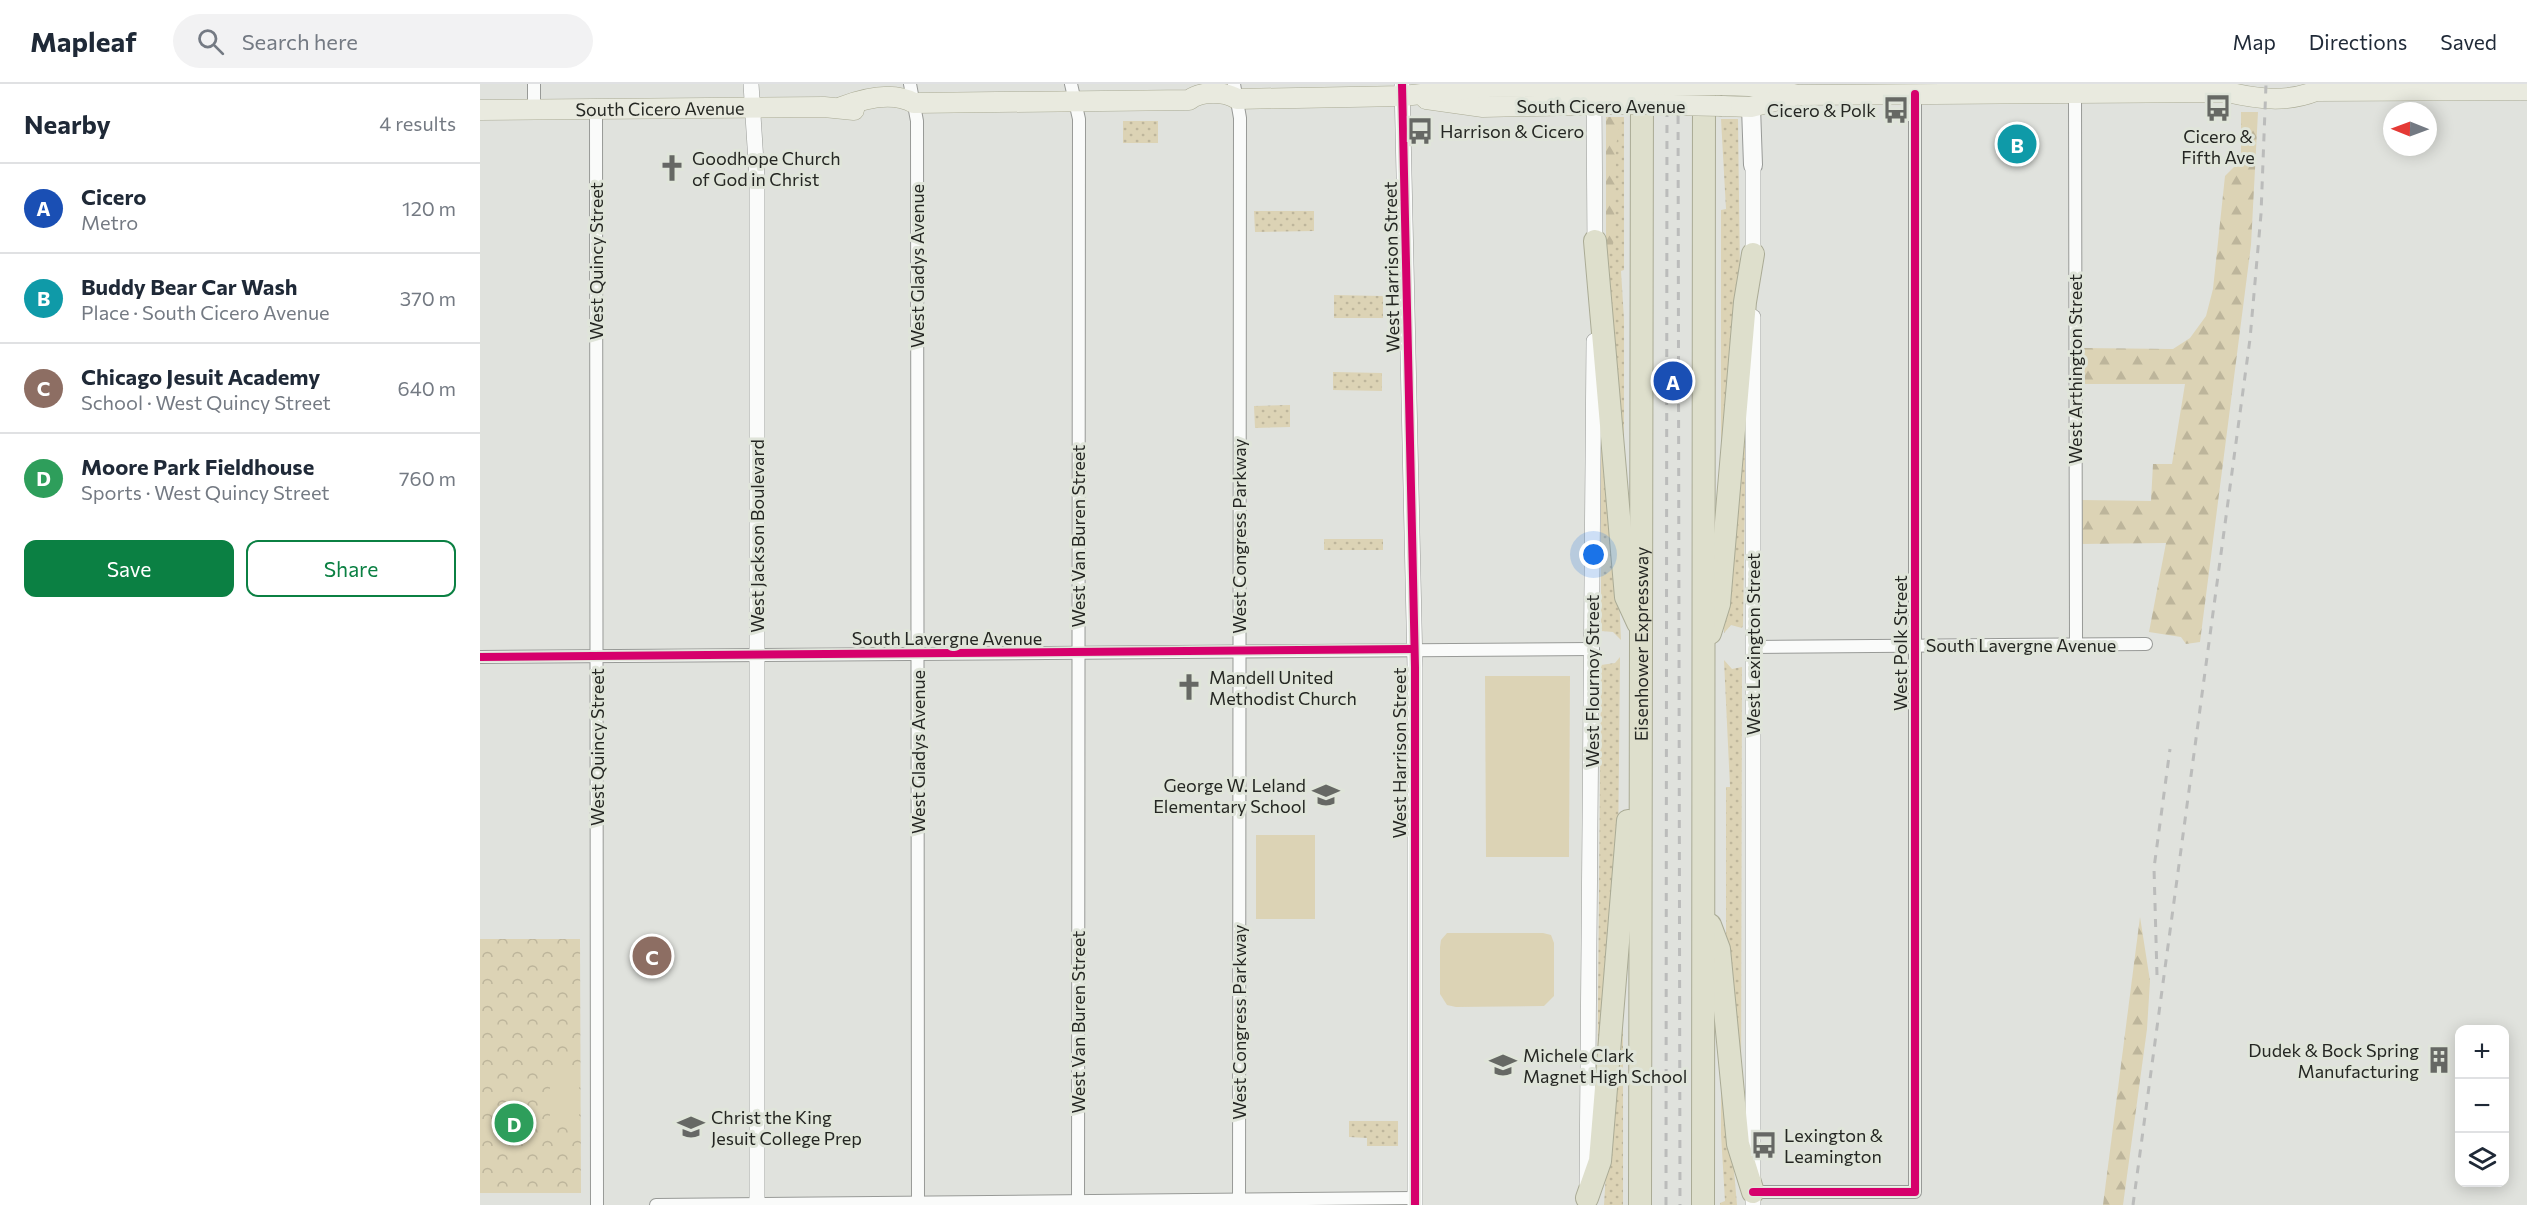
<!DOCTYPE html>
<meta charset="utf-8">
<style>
:root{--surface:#fff;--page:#f2f2f3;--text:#1f2937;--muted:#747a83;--line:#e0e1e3;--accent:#0b8043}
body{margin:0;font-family:Commissioner,sans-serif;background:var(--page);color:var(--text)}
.controls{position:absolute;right:18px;bottom:18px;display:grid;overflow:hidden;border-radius:12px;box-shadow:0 3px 15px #0003}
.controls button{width:54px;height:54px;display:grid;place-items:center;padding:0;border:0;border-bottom:2px solid var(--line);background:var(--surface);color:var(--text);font:30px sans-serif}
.compass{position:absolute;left:1903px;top:18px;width:54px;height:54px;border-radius:50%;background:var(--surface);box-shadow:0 3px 15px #0003;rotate:271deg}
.you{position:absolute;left:1114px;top:471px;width:21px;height:21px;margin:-15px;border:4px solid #fff;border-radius:50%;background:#1a73e8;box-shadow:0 0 0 9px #1a73e833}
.badge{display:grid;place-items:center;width:39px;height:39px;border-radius:50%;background:var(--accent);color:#fff;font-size:20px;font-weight:700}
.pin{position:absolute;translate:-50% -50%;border:3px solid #fff;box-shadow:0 2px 6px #0006}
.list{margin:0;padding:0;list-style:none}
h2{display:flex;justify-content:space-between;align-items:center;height:78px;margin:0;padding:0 24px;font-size:26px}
h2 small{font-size:20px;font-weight:400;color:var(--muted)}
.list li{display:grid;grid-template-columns:39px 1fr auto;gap:18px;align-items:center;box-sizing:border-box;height:90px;padding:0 24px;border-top:2px solid var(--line)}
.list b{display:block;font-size:22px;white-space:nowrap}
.list p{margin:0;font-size:20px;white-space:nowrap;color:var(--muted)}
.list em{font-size:20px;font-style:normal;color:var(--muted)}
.actions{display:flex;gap:12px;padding:18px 24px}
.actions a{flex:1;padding:14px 0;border:2px solid var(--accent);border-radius:12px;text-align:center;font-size:21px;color:var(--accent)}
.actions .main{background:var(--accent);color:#fff}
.icon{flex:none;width:33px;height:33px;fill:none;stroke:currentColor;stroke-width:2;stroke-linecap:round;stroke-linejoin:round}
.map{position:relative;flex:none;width:2047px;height:1121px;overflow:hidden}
header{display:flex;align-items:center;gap:36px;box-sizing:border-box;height:84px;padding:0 30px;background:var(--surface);border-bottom:2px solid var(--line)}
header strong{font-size:28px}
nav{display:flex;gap:33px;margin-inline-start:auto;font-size:21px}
.search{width:420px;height:54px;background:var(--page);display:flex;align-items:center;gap:15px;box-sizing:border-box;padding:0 21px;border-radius:33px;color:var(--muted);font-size:22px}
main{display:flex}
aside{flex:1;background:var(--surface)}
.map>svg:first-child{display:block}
.grass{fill:url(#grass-dots)}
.forest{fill:url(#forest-firs)}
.park{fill:url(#park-crowns)}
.pitch{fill:#dcd3b5}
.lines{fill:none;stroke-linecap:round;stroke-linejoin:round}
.minor-casing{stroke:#989a97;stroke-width:14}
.tertiary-casing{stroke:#989a97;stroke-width:16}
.secondary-casing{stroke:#989a97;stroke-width:20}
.primary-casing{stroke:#aaab95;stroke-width:21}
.motorway-casing{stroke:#aaab95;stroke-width:24}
.minor{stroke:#fafbfa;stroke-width:12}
.tertiary{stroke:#fafbfa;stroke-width:15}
.secondary{stroke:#fafbfa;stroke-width:18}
.primary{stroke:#e9eadf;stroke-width:20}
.motorway{stroke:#dedfcc;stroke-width:22}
.rail{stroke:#bbbcbb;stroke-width:3;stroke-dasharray:8 8;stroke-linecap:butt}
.primary-bridge-casing{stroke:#aaab95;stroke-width:21;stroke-linecap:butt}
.primary-bridge{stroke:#e9eadf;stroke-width:20}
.cycleway-casing{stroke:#e0e5da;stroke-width:11}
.cycleway{stroke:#d6006c;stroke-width:8}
.labels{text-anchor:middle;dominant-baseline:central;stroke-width:6;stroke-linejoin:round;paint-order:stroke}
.street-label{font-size:18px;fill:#252723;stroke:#e0e5da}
.poi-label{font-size:18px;fill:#252723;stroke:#e0e5da;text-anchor:start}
</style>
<header>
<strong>Mapleaf</strong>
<div class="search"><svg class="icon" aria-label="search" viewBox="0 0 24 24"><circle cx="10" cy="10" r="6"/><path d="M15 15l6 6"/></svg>Search here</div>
<nav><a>Map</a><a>Directions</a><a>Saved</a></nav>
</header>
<main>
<aside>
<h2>Nearby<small>4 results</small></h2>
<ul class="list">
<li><span class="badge" style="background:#1a4fb4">A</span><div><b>Cicero</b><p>Metro</p></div><em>120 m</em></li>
<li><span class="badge" style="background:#0f9aa8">B</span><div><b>Buddy Bear Car Wash</b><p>Place · South Cicero Avenue</p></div><em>370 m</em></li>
<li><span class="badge" style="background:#8d6e63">C</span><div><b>Chicago Jesuit Academy</b><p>School · West Quincy Street</p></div><em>640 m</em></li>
<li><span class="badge" style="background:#2e9e5b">D</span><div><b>Moore Park Fieldhouse</b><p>Sports · West Quincy Street</p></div><em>760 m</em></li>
</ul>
<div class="actions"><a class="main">Save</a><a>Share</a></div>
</aside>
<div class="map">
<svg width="2047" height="1121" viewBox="0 0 2047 1121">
<defs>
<pattern id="grass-dots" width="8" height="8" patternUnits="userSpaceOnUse" patternTransform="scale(1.5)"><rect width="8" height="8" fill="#dcd3b5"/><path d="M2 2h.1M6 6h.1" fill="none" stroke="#bdb59b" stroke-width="1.8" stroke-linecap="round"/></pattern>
<pattern id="forest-firs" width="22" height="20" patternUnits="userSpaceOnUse" patternTransform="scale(1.5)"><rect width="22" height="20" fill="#dcd3b5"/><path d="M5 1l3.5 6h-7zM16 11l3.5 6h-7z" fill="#bdb59b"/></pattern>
<pattern id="park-crowns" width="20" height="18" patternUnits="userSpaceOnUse" patternTransform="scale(1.5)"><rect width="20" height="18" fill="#dcd3b5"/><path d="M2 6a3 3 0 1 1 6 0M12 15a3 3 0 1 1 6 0" fill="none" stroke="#bdb59b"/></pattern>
</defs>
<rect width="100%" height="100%" fill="#e0e2dd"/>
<g class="grass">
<polygon points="1126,33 1144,33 1144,186 1141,187 1144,235 1144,375 1126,187"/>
<polygon points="1241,35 1258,35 1260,191 1241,383 1241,126 1246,125"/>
<rect x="643" y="37" width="35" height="22"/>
<polygon points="774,127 834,127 834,147 775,148"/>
<polygon points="854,211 903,212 903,234 854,234"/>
<polygon points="1267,278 1263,541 1262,544 1251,541 1244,549 1244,527"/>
<polygon points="853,288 902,289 902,307 853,306"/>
<polygon points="1121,289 1139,513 1141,556 1133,548 1121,547"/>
<polygon points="810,321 810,343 775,344 774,322"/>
<rect x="844" y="455" width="59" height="11"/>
<polygon points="1140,573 1138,778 1117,1037 1121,581 1135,579"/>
<polygon points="1244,576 1252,585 1262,583 1261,1019 1246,875 1246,703 1250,703"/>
<polygon points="1143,906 1143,1121 1124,1121 1129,1040"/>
<polygon points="1241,937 1257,1121 1240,1121 1240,1119 1245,1117 1241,1050"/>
<polygon points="869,1037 918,1037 918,1062 887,1062 887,1054 869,1053"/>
</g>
<g class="forest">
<polygon points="1761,28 1778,28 1771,161 1720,558 1706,560 1701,553 1669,548 1686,459 1600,460 1601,416 1671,417 1673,380 1692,380 1705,300 1602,300 1602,264 1693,265 1710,254 1726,232 1733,205 1745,92 1761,76"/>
<polygon points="1126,33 1141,33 1136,62 1134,156 1131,168 1126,171"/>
<polygon points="1660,833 1670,897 1667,945 1643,1121 1623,1121"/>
</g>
<polygon class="park" points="0,855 100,855 101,1109 0,1109"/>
<g class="pitch">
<polygon points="1005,592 1090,592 1089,773 1006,773"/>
<rect x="776" y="751" width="59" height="84"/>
<polygon points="967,849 1063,849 1071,851 1074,859 1074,912 1064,922 976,923 967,921 960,910 960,863 961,856"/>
<rect x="70" y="989" width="29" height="46"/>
</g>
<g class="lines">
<defs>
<g id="minor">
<polyline points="54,0 54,25"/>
<polyline points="430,0 437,37 438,1121"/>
<polyline points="591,0 599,35 598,1121"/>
<polyline points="754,0 760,34 759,1121"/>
<polyline points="1595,9 1596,560"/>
<polyline points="116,25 117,1121"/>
<polyline points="1273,563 1666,560"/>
<polyline points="0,573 1113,565"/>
<polyline points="1273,1108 1435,1108 1435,10"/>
<polyline points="176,1121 935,1114"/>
</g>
<g id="tertiary">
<polyline points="271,0 277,94 277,1121"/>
<polyline points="922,0 935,583 935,1121"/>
<polyline points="1114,11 1115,167"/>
<polyline points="1273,81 1273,179"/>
<polyline points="1107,1100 1114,257"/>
<polyline points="1273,1121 1273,233"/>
</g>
<polyline id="secondary" points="1271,23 1273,81"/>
<g id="primary">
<path d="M1242 1 1269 2 1319 11 1747 8C1778 15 1806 19 1836 7L2047 6"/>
<polyline points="946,15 1003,23 1144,20"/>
<polyline points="1242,22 1271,23 1311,13"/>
<path d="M361 23C382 15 413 7 434 19L709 16C721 7 744 7 757 15L923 12 1003 3 1144 2"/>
<path id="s1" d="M0 26 344 23 374 26"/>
</g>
<g id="motorway">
<polyline points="1115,157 1146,513 1158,539"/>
<polyline points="1230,549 1239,520 1265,218 1273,170"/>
<polyline points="1230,841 1239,865 1258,1060 1273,1108"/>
<polyline points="1107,1114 1120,1077 1148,737"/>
<path id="s2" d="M1160 1121 1162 1"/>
<polyline points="1223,1121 1224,0"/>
</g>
</defs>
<use href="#minor" class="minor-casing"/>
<use href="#tertiary" class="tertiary-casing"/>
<use href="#secondary" class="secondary-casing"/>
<use href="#primary" class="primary-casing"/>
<use href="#motorway" class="motorway-casing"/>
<use href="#minor" class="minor"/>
<use href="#tertiary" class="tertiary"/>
<use href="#secondary" class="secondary"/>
<use href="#primary" class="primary"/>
<use href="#motorway" class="motorway"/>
<g class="rail">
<polyline points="1198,0 1200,1121"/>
<polyline points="1677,891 1674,784 1690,665"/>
<polyline points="1186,1121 1187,0"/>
<polyline points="1653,1121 1770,255 1781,130 1786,0"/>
</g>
<defs>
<g id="primary-bridge">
<polyline points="1144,2 1242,1"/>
<polyline points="1144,20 1242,22"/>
</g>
</defs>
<use href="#primary-bridge" class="primary-bridge-casing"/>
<use href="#primary-bridge" class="primary-bridge"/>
<defs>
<g id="cycleway">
<polyline points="922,0 935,583 935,1121"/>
<polyline points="0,573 933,565"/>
<polyline points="1273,1108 1435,1108 1435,10"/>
</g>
</defs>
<use href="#cycleway" class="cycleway-casing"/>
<use href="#cycleway" class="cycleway"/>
</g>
<defs>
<symbol id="bus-bare" viewBox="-9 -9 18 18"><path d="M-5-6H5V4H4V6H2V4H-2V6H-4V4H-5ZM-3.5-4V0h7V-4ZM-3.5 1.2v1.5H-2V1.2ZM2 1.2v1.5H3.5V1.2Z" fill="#666864" stroke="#e0e5da" stroke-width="2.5" paint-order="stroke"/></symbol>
<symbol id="church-bare" viewBox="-9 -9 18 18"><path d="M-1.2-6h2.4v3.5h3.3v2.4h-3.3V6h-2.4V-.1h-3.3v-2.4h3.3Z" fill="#666864" stroke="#e0e5da" stroke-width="2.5" paint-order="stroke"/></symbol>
<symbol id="school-bare" viewBox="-9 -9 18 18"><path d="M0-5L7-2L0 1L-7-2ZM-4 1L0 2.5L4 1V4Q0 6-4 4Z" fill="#666864" stroke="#e0e5da" stroke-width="2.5" paint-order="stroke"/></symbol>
<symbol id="building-bare" viewBox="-9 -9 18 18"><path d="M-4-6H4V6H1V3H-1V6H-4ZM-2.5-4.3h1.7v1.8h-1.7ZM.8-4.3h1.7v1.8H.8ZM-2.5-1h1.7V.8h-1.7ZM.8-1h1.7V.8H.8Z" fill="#666864" stroke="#e0e5da" stroke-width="2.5" paint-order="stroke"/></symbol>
</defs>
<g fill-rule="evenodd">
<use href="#bus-bare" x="1719" y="5" width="38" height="38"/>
<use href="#bus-bare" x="1397" y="7" width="38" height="38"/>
<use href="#bus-bare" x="921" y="28" width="38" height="38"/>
<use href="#church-bare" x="173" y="65" width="38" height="38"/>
<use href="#church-bare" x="690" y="584" width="38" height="38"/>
<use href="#school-bare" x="827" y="692" width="38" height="38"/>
<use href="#building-bare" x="1940" y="957" width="38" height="38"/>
<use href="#school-bare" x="1004" y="962" width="38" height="38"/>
<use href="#school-bare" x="192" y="1024" width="38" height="38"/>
<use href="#bus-bare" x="1265" y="1042" width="38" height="38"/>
</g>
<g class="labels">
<g class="street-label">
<text x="1121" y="22">South Cicero Avenue</text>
<text stroke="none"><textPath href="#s1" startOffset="180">South Cicero Avenue</textPath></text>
<text transform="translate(116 177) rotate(-90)">West Quincy Street</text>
<text transform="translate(437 182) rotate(-90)">West Gladys Avenue</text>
<text transform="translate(911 183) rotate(-91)">West Harrison Street</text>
<text transform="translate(1595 285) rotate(-90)">West Arthington Street</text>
<text transform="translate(277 452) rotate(-90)">West Jackson Boulevard</text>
<text transform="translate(598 452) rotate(-90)">West Van Buren Street</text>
<text transform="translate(759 452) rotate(-90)">West Congress Parkway</text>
<text x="467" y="554">South Lavergne Avenue</text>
<text transform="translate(1420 559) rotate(-90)">West Polk Street</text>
<text transform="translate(1273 560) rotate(-90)">West Lexington Street</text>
<text stroke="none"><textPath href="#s2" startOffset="561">Eisenhower Expressway</textPath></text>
<text x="1541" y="561">South Lavergne Avenue</text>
<text transform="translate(1112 597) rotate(-90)">West Flournoy Street</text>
<text transform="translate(117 663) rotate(-90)">West Quincy Street</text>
<text transform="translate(438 668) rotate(-90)">West Gladys Avenue</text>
<text transform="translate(919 669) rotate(-90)">West Harrison Street</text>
<text transform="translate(598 938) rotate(-90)">West Van Buren Street</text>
<text transform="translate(759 938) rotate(-90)">West Congress Parkway</text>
</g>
<g class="poi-label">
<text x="1396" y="26" text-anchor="end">Cicero &amp; Polk</text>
<text x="960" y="47">Harrison &amp; Cicero</text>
<text x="1738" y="52" text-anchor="middle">Cicero &amp;<tspan x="1738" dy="21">Fifth Ave</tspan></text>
<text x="212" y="74">Goodhope Church<tspan x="212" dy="21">of God in Christ</tspan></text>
<text x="729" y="593">Mandell United<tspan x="729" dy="21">Methodist Church</tspan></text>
<text x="826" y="701" text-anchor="end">George W. Leland<tspan x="826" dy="21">Elementary School</tspan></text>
<text x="1939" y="966" text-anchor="end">Dudek &amp; Bock Spring<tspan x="1939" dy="21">Manufacturing</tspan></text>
<text x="1043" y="971">Michele Clark<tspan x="1043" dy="21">Magnet High School</tspan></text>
<text x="231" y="1033">Christ the King<tspan x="231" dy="21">Jesuit College Prep</tspan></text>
<text x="1304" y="1051">Lexington &amp;<tspan x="1304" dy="21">Leamington</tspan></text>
</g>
</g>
</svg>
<div class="controls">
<button>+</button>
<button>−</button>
<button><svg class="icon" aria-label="layers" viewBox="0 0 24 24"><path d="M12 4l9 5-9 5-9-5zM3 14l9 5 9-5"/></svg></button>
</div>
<svg class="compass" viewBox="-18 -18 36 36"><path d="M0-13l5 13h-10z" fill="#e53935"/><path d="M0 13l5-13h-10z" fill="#747a83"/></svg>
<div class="you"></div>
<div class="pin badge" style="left:1193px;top:297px;background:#1a4fb4">A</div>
<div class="pin badge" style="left:1537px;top:60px;background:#0f9aa8">B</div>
<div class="pin badge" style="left:172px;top:872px;background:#8d6e63">C</div>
<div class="pin badge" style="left:34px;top:1039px;background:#2e9e5b">D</div>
</div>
</main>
